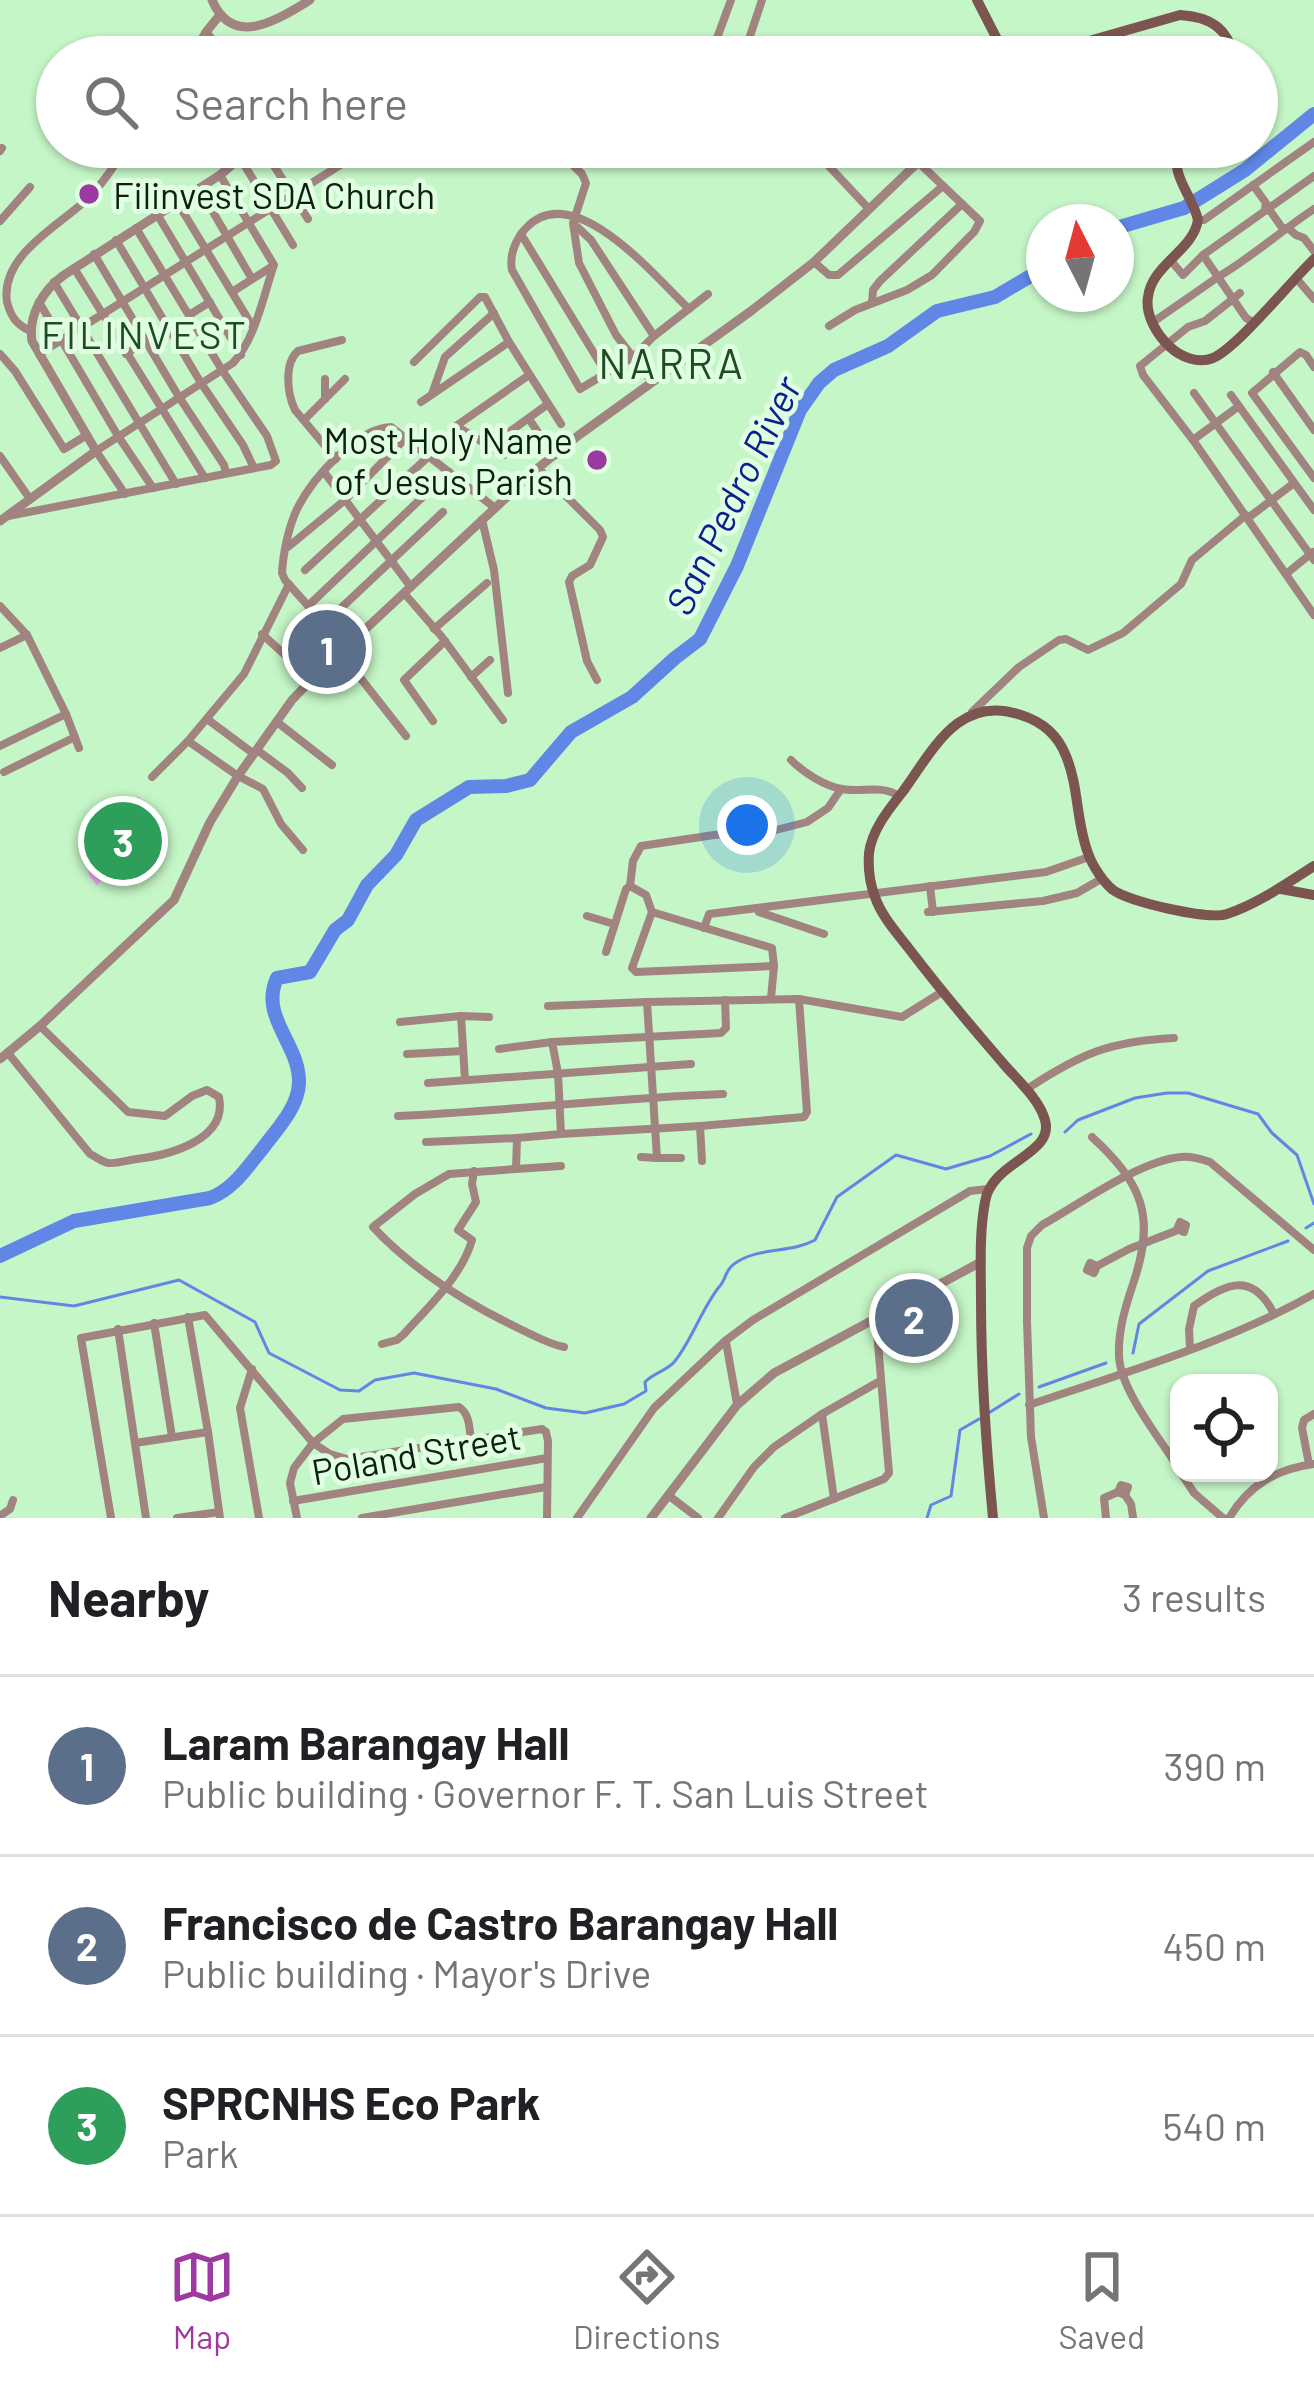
<!DOCTYPE html>
<meta charset="utf-8">
<style>
:root{--surface:#fff;--page:#f6f6f6;--text:#202124;--muted:#757577;--line:#e0e0e0;--accent:#9c3aa1}
body{margin:0;font-family:Barlow,sans-serif;background:var(--page);color:var(--text)}
.controls{position:absolute;right:36px;bottom:36px;display:grid;overflow:hidden;border-radius:24px;box-shadow:0 3px 9px #0004}
.controls button{width:108px;height:108px;display:grid;place-items:center;padding:0;border:0;border-bottom:3px solid var(--line);background:var(--surface);color:var(--text);font:60px sans-serif}
.compass{position:absolute;left:1026px;top:204px;width:108px;height:108px;border-radius:50%;background:var(--surface);box-shadow:0 3px 9px #0004;rotate:354deg}
.you{position:absolute;left:747px;top:825px;width:42px;height:42px;margin:-30px;border:9px solid #fff;border-radius:50%;background:#1a73e8;box-shadow:0 0 0 18px #1a73e833}
.badge{display:grid;place-items:center;width:78px;height:78px;border-radius:50%;background:var(--accent);color:#fff;font-size:39px;font-weight:700}
.pin{position:absolute;translate:-50% -50%;border:6px solid #fff;box-shadow:0 3px 12px #0006}
.list{margin:0;padding:0;list-style:none}
h2{display:flex;justify-content:space-between;align-items:center;height:156px;margin:0;padding:0 48px;font-size:51px}
h2 small{font-size:39px;font-weight:400;color:var(--muted)}
.list li{display:grid;grid-template-columns:78px 1fr auto;gap:36px;align-items:center;box-sizing:border-box;height:180px;padding:0 48px;border-top:3px solid var(--line)}
.list b{display:block;font-size:45px;white-space:nowrap}
.list p{margin:0;font-size:39px;white-space:nowrap;color:var(--muted)}
.list em{font-size:39px;font-style:normal;color:var(--muted)}
.icon{flex:none;width:66px;height:66px;fill:none;stroke:currentColor;stroke-width:2;stroke-linecap:round;stroke-linejoin:round}
.map{position:relative;flex:none;width:1314px;height:1518px;overflow:hidden}
.search{position:absolute;background:var(--surface);box-shadow:0 3px 9px #0004;left:36px;right:36px;top:36px;height:132px;display:flex;align-items:center;gap:30px;box-sizing:border-box;padding:0 42px;border-radius:66px;color:var(--muted);font-size:45px}
.sheet{height:696px;background:var(--surface)}
nav{display:flex;justify-content:space-around;align-items:center;box-sizing:border-box;height:168px;border-top:3px solid var(--line);background:var(--surface);font-size:33px;color:var(--muted)}
nav a{display:grid;justify-items:center;gap:6px}
nav .on{color:var(--accent)}
.map>svg:first-child{display:block}
.park{fill:#fca7ff}
.lines{fill:none;stroke-linecap:round;stroke-linejoin:round}
.stream{stroke:#6086e6;stroke-width:3}
.river{stroke:#6086e6;stroke-width:14}
.minor{stroke:#a18480;stroke-width:8}
.tertiary{stroke:#a18480;stroke-width:9}
.secondary{stroke:#7d5550;stroke-width:10}
.poi-dot{fill:#9c3aa1;stroke:#e0fee1;stroke-width:4.5}
.labels{text-anchor:middle;dominant-baseline:central;stroke-width:10;stroke-linejoin:round;paint-order:stroke}
.poi-label{font-size:36px;fill:#0d1f0e;stroke:#e0fee1;text-anchor:start}
.street-label{font-size:36px;fill:#0d1f0e;stroke:#e0fee1}
.neighbourhood-label{font-size:39px;letter-spacing:3px;fill:#204c25;stroke:#e0fee1}
.water-label{font-size:39px;font-style:italic;fill:#0b1f8e;stroke:#e0fee1}
.quarter-label{font-size:42px;letter-spacing:3px;fill:#204c25;stroke:#e0fee1}
</style>
<div class="map">
<svg width="1314" height="1518" viewBox="0 0 1314 1518">
<rect width="100%" height="100%" fill="#c5f6c7"/>
<polygon class="park" points="138,796 163,829 153,845 142,837 119,853 97,886 88,873"/>
<g class="lines">
<g class="stream">
<polyline points="1065,1132 1078,1120 1135,1098 1167,1093 1188,1093 1258,1114 1272,1133 1297,1155 1314,1204"/>
<polyline points="1306,1228 1314,1223"/>
<path d="M0 1297 74 1306 179 1280 255 1322 269 1353 340 1390 359 1391 375 1380 414 1373 496 1389 546 1408 585 1413 624 1404 646 1391 645 1382C655 1372 667 1371 675 1361 693 1338 701 1310 719 1287 726 1280 725 1270 734 1264 759 1246 790 1254 815 1240L837 1197 896 1155 946 1169 990 1156 1031 1134"/>
<polyline points="1133,1353 1139,1324 1208,1271 1288,1241"/>
<polyline points="1039,1387 1106,1363"/>
<polyline points="987,1414 1019,1394"/>
<polyline points="927,1518 931,1505 951,1496 960,1430 979,1419"/>
</g>
<g class="river">
<polyline points="1116,228 1184,208 1245,170 1314,114"/>
<path d="M0 1256 74 1221 210 1198C234 1189 247 1167 263 1148 277 1129 298 1108 299 1083 300 1044 259 1017 277 978L310 972 335 930 348 920 367 885 396 855 416 820 469 787 506 786 530 780 571 732 632 697 675 658 700 639 737 566 800 410 819 383 834 370 888 346 937 311 995 297 1044 268"/>
</g>
<g class="minor">
<polyline points="189,57 206,32"/>
<polyline points="710,57 731,0"/>
<polyline points="743,57 762,0"/>
<polyline points="262,147 308,219"/>
<polyline points="554,147 582,174 586,183 573,223 579,263 616,335 652,382"/>
<polyline points="778,147 791,163 820,158"/>
<polyline points="811,147 869,209"/>
<polyline points="0,151 2,148"/>
<polyline points="240,158 293,245"/>
<polyline points="828,164 847,147"/>
<polyline points="1253,185 1266,203 1265,209 1271,212 1283,229 1288,228 1296,235 1304,238 1314,251"/>
<polyline points="199,188 252,279"/>
<polyline points="177,202 253,327"/>
<polyline points="157,214 241,355"/>
<polyline points="1198,220 1204,220 1314,142"/>
<polyline points="0,221 30,187"/>
<polyline points="574,224 591,240 654,336"/>
<polyline points="521,234 606,373"/>
<polyline points="116,240 201,383 243,445 254,468"/>
<polyline points="94,254 179,397 224,465 226,473"/>
<polyline points="1203,255 1314,176"/>
<polyline points="814,262 829,275 838,275 943,186"/>
<path d="M1173 263 1183 275 1203 255 1218 277C1252 257 1282 230 1314 209"/>
<polyline points="74,268 205,478"/>
<polyline points="1296,278 1314,299"/>
<polyline points="54,282 176,484"/>
<polyline points="232,292 273,266"/>
<polyline points="1240,293 1233,299 1246,318 1253,322"/>
<polyline points="39,302 118,436 153,488"/>
<polyline points="872,303 873,290 880,281 962,204"/>
<path d="M689 309C657 279 575 178 527 227 516 238 509 255 512 270L580 389 633 357 654 336 708 294"/>
<polyline points="189,315 210,302"/>
<polyline points="1156,320 1218,277 1233,299 1205,321 1188,327 1140,366 1143,375 1193,440 1314,615"/>
<polyline points="829,326 855,310 907,290 932,275 974,232 980,221 918,162"/>
<path d="M30 331C16 324 11 317 7 302 0 256 57 227 85 201 102 186 114 165 127 147"/>
<polyline points="0,354 15,371 64,449 87,435"/>
<polyline points="39,354 369,147"/>
<polyline points="126,354 168,327"/>
<polyline points="414,362 480,297 485,297 509,342 561,424"/>
<polyline points="1314,367 1306,355 1300,352 1252,393 1314,478"/>
<polyline points="1273,372 1314,430"/>
<polyline points="325,379 325,399"/>
<polyline points="1194,393 1314,560"/>
<polyline points="432,394 445,357 494,313"/>
<polyline points="1231,395 1314,510"/>
<polyline points="421,402 509,342"/>
<polyline points="529,419 554,456"/>
<polyline points="304,420 345,379"/>
<polyline points="1193,440 1239,406"/>
<polyline points="490,446 548,404"/>
<polyline points="504,455 456,426 529,375"/>
<polyline points="0,456 30,499"/>
<path d="M336 459 295 410C287 393 284 363 298 351L342 340"/>
<polyline points="538,468 600,530 603,537 590,565 572,576 569,582 587,661 597,680"/>
<polyline points="324,472 411,587"/>
<path d="M125 494 96 451 233 363C256 338 263 296 274 265L220 175"/>
<polyline points="8,516 271,465 276,461 267,436 222,370 136,228"/>
<polyline points="1248,518 1294,483"/>
<polyline points="482,520 494,570 508,693"/>
<polyline points="288,547 345,500 406,438"/>
<polyline points="305,570 428,457"/>
<polyline points="1286,574 1313,552"/>
<polyline points="404,593 442,637 503,720"/>
<polyline points="0,606 27,635 66,714 79,748"/>
<polyline points="308,606 449,472"/>
<polyline points="434,629 487,583"/>
<polyline points="262,634 307,675"/>
<path d="M345 647 285 580 282 573C283 553 289 525 298 507 313 478 357 428 391 427L495 508"/>
<polyline points="0,648 27,635"/>
<polyline points="340,652 406,736"/>
<polyline points="288,658 443,512"/>
<polyline points="471,677 490,660"/>
<polyline points="972,712 1019,667 1059,640 1066,639 1088,650 1123,633 1181,584 1192,560 1246,515"/>
<polyline points="207,719 250,751"/>
<polyline points="433,721 404,680 445,641"/>
<polyline points="277,722 332,765"/>
<polyline points="188,741 238,776 263,789 281,824 303,850"/>
<polyline points="0,746 66,714"/>
<polyline points="257,750 288,773 302,788"/>
<path d="M791 760C803 772 824 786 842 789 862 793 881 784 899 796"/>
<polyline points="4,772 75,737"/>
<polyline points="152,777 188,741 244,674 289,584"/>
<polyline points="630,886 633,861 641,846 714,835 776,830 807,822 828,808 841,789"/>
<polyline points="930,886 933,912"/>
<polyline points="652,912 772,948 774,966 771,998"/>
<polyline points="759,912 824,934"/>
<polyline points="928,912 1043,901 1077,893 1101,879"/>
<polyline points="587,916 614,924"/>
<polyline points="704,928 709,914 1046,872 1089,857"/>
<polyline points="606,952 626,889 630,886 646,895 652,912 632,968 636,972 774,966"/>
<polyline points="548,1006 647,1002"/>
<polyline points="461,1016 465,1080"/>
<polyline points="400,1022 461,1016 489,1017"/>
<polyline points="499,1049 552,1042"/>
<path d="M8 1053 90 1154C96 1157 101 1161 108 1163 116 1164 129 1160 137 1159 169 1155 228 1140 219 1097L207 1090 192 1096 165 1116 128 1112 40 1026"/>
<polyline points="407,1054 463,1051"/>
<polyline points="428,1083 691,1064"/>
<path d="M1027 1089C1080 1054 1110 1041 1174 1038"/>
<path d="M398 1116C507 1111 614 1098 723 1094"/>
<polyline points="700,1126 804,1117 807,1112 799,999"/>
<path d="M561 1134 517 1138 516 1169 449 1174 415 1194 373 1227C414 1271 466 1303 520 1329 535 1336 548 1344 564 1347"/>
<path d="M1092 1137C1143 1184 1156 1217 1133 1284 1125 1308 1118 1331 1119 1356 1120 1390 1161 1440 1179 1469"/>
<polyline points="426,1142 517,1138"/>
<polyline points="641,1157 657,1158"/>
<polyline points="681,1158 657,1158 647,1002 799,999 902,1017 942,992"/>
<polyline points="702,1161 700,1126 561,1134 558,1073 552,1042 721,1033 726,1028 725,1000"/>
<polyline points="516,1169 561,1166"/>
<polygon points="1180,1222 1186,1225 1184,1232 1177,1229"/>
<polygon points="1090,1263 1097,1266 1094,1273 1087,1270"/>
<polyline points="1097,1266 1129,1249 1178,1230"/>
<polyline points="188,1317 208,1432 220,1518"/>
<polyline points="154,1323 172,1437"/>
<polyline points="118,1329 146,1518"/>
<polyline points="726,1342 737,1404"/>
<path d="M382 1344 397 1340 404 1334C428 1307 462 1276 472 1240L458 1230 476 1202 472 1184 474 1171"/>
<path d="M1190 1348 1189 1329 1194 1306C1227 1282 1253 1272 1274 1314"/>
<polyline points="252,1369 240,1408 259,1518"/>
<path d="M1029 1405C1123 1373 1227 1343 1314 1294"/>
<polyline points="822,1414 880,1381"/>
<polyline points="135,1443 208,1432"/>
<polyline points="1309,1464 1302,1428 1304,1420 1314,1414"/>
<polyline points="1181,1473 1194,1493 1223,1518"/>
<polygon points="1121,1485 1128,1487 1125,1495 1118,1492"/>
<polyline points="668,1495 698,1518"/>
<polyline points="1125,1495 1131,1504 1133,1517"/>
<polyline points="293,1501 547,1458"/>
<polyline points="0,1516 10,1509 13,1500"/>
<polyline points="111,1518 81,1338 205,1315 313,1443 330,1454 347,1459 542,1429 546,1432 548,1441 547,1518"/>
<polyline points="177,1518 219,1512"/>
<path d="M297 1518 290 1483 294 1468 313 1443 343 1419 459 1407C470 1414 469 1428 471 1439"/>
<polyline points="362,1518 546,1487"/>
<polyline points="577,1518 654,1408 725,1341 753,1320 970,1191 988,1189"/>
<polyline points="718,1518 754,1467 774,1447 822,1414 834,1499"/>
<polyline points="785,1518 884,1479 889,1473 876,1320"/>
<path d="M1044 1518 1031 1437 1027 1321V1248L1031 1236 1042 1225C1078 1205 1141 1160 1181 1157 1190 1156 1201 1159 1210 1162L1314 1250"/>
<polyline points="1106,1518 1104,1498 1118,1492"/>
<path d="M1229 1518C1249 1485 1276 1469 1314 1464"/>
</g>
<g class="tertiary">
<path d="M212 0C233 49 277 20 310 0"/>
<polyline points="219,16 206,32 224,57"/>
<path d="M0 521 96 451 32 341C28 315 43 290 64 275L220 175 240 158 246 147"/>
<polyline points="0,1059 40,1026 174,900 210,822 238,776 292,700 313,678 538,468 579,435 751,311 814,262 934,147"/>
<polyline points="651,1518 737,1405 774,1373 981,1262"/>
</g>
<g class="secondary">
<polyline points="977,0 999,43 1001,57"/>
<path d="M1033 57 1180 15C1210 17 1227 27 1234 57"/>
<path d="M1179 147C1169 175 1192 194 1198 220 1193 251 1152 264 1148 297 1145 315 1157 335 1170 347 1181 357 1198 364 1213 358 1238 347 1291 281 1314 259"/>
<polyline points="1281,889 1314,895"/>
<path d="M993 1518C986 1445 981 1374 981 1301 981 1268 979 1234 985 1202 991 1161 1055 1155 1045 1120 1039 1098 1016 1079 1002 1062 970 1025 939 988 910 950 897 933 882 917 875 897 870 884 868 867 869 853 872 829 890 808 904 790 934 748 960 694 1021 715 1043 722 1058 735 1066 756 1079 787 1076 822 1088 853 1092 865 1103 882 1113 890 1130 902 1207 920 1227 914 1258 904 1287 883 1314 866"/>
</g>
</g>
<g class="poi-dot">
<circle cx="89" cy="194" r="12"/>
<circle cx="597" cy="460" r="12"/>
</g>
<g class="labels">
<g class="poi-label">
<text x="113" y="194">Filinvest SDA Church</text>
<text x="573" y="439" text-anchor="end">Most Holy Name<tspan x="573" dy="41">of Jesus Parish</tspan></text>
</g>
<g class="street-label">
<text transform="translate(416 1453) rotate(-10)">Poland Street</text>
</g>
<g class="neighbourhood-label">
<text x="145" y="333">FILINVEST</text>
</g>
<g class="water-label">
<text transform="translate(732 495) rotate(-64)">San Pedro River</text>
</g>
<g class="quarter-label">
<text x="672" y="362">NARRA</text>
</g>
</g>
</svg>
<div class="controls">
<button><svg class="icon" aria-label="locate" viewBox="0 0 24 24"><circle cx="12" cy="12" r="6"/><path d="M12 2v4M12 18v4M2 12h4M18 12h4"/></svg></button>
</div>
<svg class="compass" viewBox="-18 -18 36 36"><path d="M0-13l5 13h-10z" fill="#e53935"/><path d="M0 13l5-13h-10z" fill="#757577"/></svg>
<div class="you"></div>
<div class="pin badge" style="left:327px;top:649px;background:#5c6f8a">1</div>
<div class="pin badge" style="left:914px;top:1318px;background:#5c6f8a">2</div>
<div class="pin badge" style="left:123px;top:841px;background:#2e9e5b">3</div>
<div class="search"><svg class="icon" aria-label="search" viewBox="0 0 24 24"><circle cx="10" cy="10" r="6"/><path d="M15 15l6 6"/></svg>Search here</div>
</div>
<section class="sheet">
<h2>Nearby<small>3 results</small></h2>
<ul class="list">
<li><span class="badge" style="background:#5c6f8a">1</span><div><b>Laram Barangay Hall</b><p>Public building · Governor F. T. San Luis Street</p></div><em>390 m</em></li>
<li><span class="badge" style="background:#5c6f8a">2</span><div><b>Francisco de Castro Barangay Hall</b><p>Public building · Mayor's Drive</p></div><em>450 m</em></li>
<li><span class="badge" style="background:#2e9e5b">3</span><div><b>SPRCNHS Eco Park</b><p>Park</p></div><em>540 m</em></li>
</ul>
</section>
<nav>
<a class="on"><svg class="icon" aria-label="map" viewBox="0 0 24 24"><path d="M3 6l6-2 6 2 6-2v14l-6 2-6-2-6 2zM9 4v14M15 6v14"/></svg>Map</a>
<a><svg class="icon" aria-label="directions" viewBox="0 0 24 24"><path d="M12 3l9 9-9 9-9-9zM9 14v-3h6M13 9l2 2-2 2"/></svg>Directions</a>
<a><svg class="icon" aria-label="saved" viewBox="0 0 24 24"><path d="M7 4h10v16l-5-4-5 4z"/></svg>Saved</a>
</nav>
